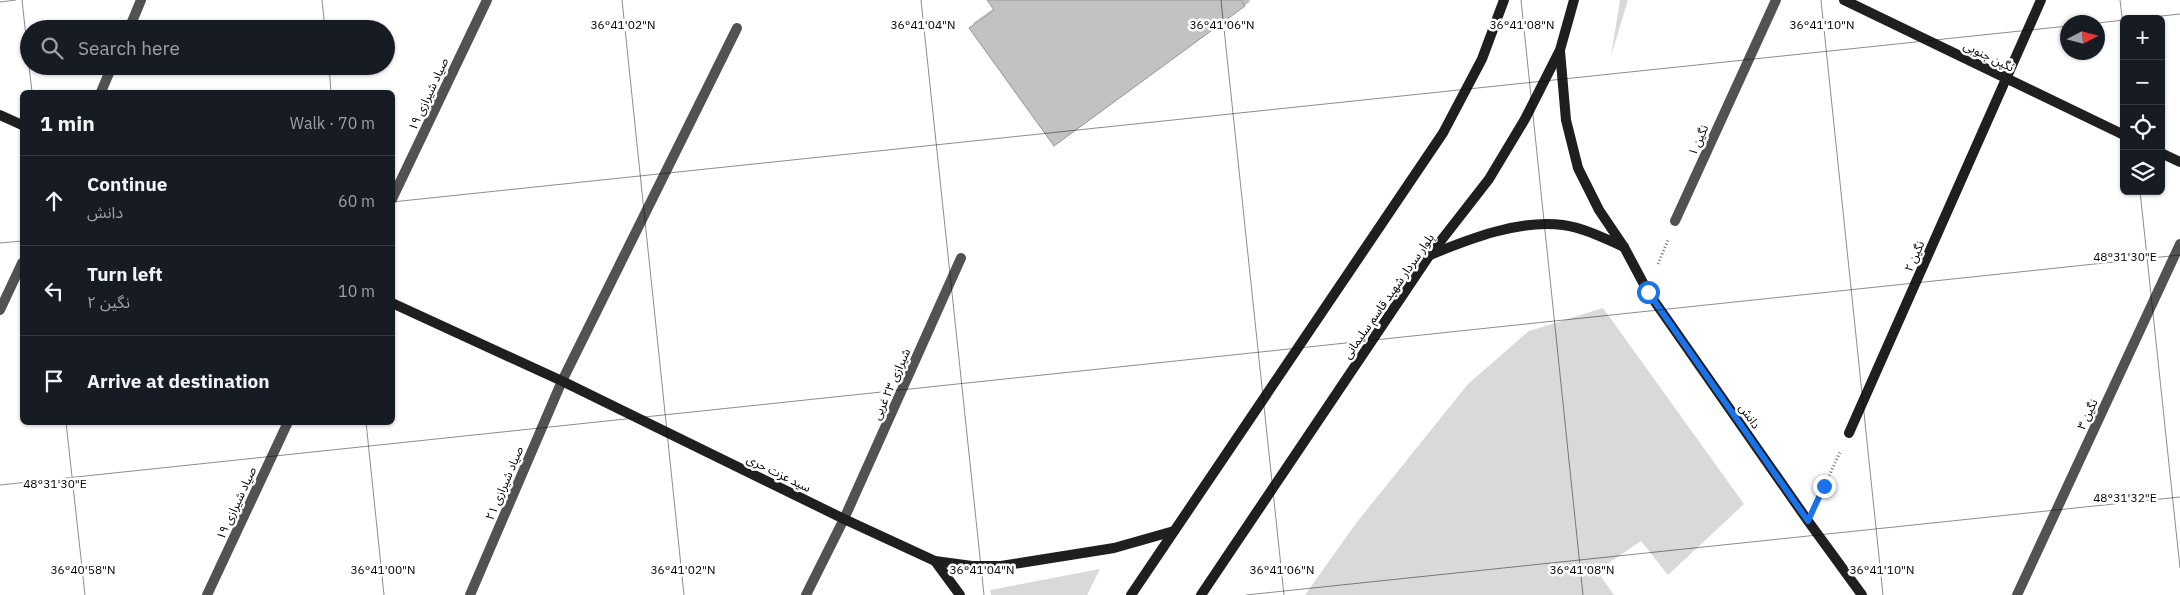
<!DOCTYPE html>
<meta charset="utf-8">
<style>
:root{--surface:#171b24;--page:#242831;--text:#f1f3f6;--muted:#9ea1a6;--line:#363941}
body{margin:0;font-family:"IBM Plex Sans","Noto Sans Arabic",sans-serif;background:var(--page);color:var(--text)}
.controls{position:absolute;right:15px;top:15px;display:grid;overflow:hidden;border-radius:8px;box-shadow:0 1px 4px #0004}
.controls button{width:45px;height:45px;display:grid;place-items:center;padding:0;border:0;border-bottom:1px solid var(--line);background:var(--surface);color:var(--text);font:25px sans-serif}
.compass{position:absolute;left:2060px;top:15px;width:45px;height:45px;border-radius:50%;background:var(--surface);box-shadow:0 1px 4px #0004;rotate:84deg}
.stop{position:absolute;width:15px;height:15px;margin:-11px;border:4px solid #1a73e8;border-radius:50%;background:#fff}
.stop.end{background:#1a73e8;border-color:#fff;box-shadow:0 1px 5px #0008}
.list{margin:0;padding:0;list-style:none}
h2{display:flex;justify-content:space-between;align-items:center;height:65px;margin:0;padding:0 20px;font-size:21px}
h2 small{font-size:16px;font-weight:400;color:var(--muted)}
.list li{display:grid;grid-template-columns:32px 1fr auto;gap:15px;align-items:center;box-sizing:border-box;height:90px;padding:0 20px;border-top:1px solid var(--line)}
.list b{display:block;font-size:19px;white-space:nowrap}
.list p{margin:0;font-size:16px;white-space:nowrap;color:var(--muted)}
.list em{font-size:16px;font-style:normal;color:var(--muted)}
.icon{flex:none;width:28px;height:28px;fill:none;stroke:currentColor;stroke-width:2;stroke-linecap:round;stroke-linejoin:round}
.map{position:relative;flex:none;width:2180px;height:595px;overflow:hidden}
.search{position:absolute;background:var(--surface);box-shadow:0 1px 4px #0004;left:20px;top:20px;width:375px;height:55px;display:flex;align-items:center;gap:12px;box-sizing:border-box;padding:0 18px;border-radius:28px;color:var(--muted);font-size:19px}
.panel{position:absolute;background:var(--surface);box-shadow:0 1px 4px #0004;left:20px;top:90px;width:375px;height:335px;border-radius:8px}
.map>svg:first-child{display:block}
.green{fill:#d9d9d9}
.building{fill:#c2c2c2;stroke:#969696;filter:url(#shadow)}
.lines{fill:none;stroke-linecap:round;stroke-linejoin:round}
.path{stroke:#747474;stroke-width:3;stroke-dasharray:1 2.5;stroke-linecap:butt}
.street{stroke:#525252;stroke-width:10}
.secondary{stroke:#1f1f1f;stroke-width:10}
.route{stroke:#1a73e8;stroke-width:6}
.ticks{fill:none;stroke:#000;stroke-width:1;stroke-opacity:0.45}
.labels{text-anchor:middle;dominant-baseline:central;stroke-width:5;stroke-linejoin:round;paint-order:stroke}
.street-label{font-size:12px;fill:#000;stroke:#fff}
.ticks-label{font-size:12px;text-anchor:middle;fill:#000;stroke:#fff;stroke-width:5;stroke-linejoin:round;paint-order:stroke}
</style>
<div class="map">
<svg width="2180" height="595" viewBox="0 0 2180 595">
<defs>
<filter id="shadow"><feDropShadow dx="4.5" dy="-4.5" stdDeviation="0" flood-color="#0004"/></filter>
</defs>
<rect width="100%" height="100%" fill="#fff"/>
<g class="green">
<polygon points="1620,0 1628,0 1611,56"/>
<polygon points="1603,308 1744,504 1668,575 1641,541 1597,571 1614,595 1305,595 1357,522 1468,384 1529,331"/>
<polygon points="1100,569 1087,595 991,595 990,590"/>
</g>
<polygon class="building" points="987,0 1241,0 1245,6 1054,146 969,28 994,10"/>
<g class="lines">
<g class="path">
<polyline points="1658,264 1668,240"/>
<polyline points="1819,498 1840,452"/>
</g>
<g class="street">
<polyline points="129,29 141,0"/>
<polyline points="101,92 112,66"/>
<polyline points="392,199 487,0"/>
<polyline points="1675,221 1776,0"/>
<polyline points="0,310 22,263"/>
<polyline points="207,595 288,422"/>
<polyline points="470,595 562,381 737,28"/>
<polyline points="806,595 844,519 961,258"/>
<polyline points="2017,595 2180,244"/>
</g>
<g class="secondary">
<polyline points="1844,0 2124,135"/>
<polyline points="1560,51 1566,120 1578,168 1599,210 1624,247 1648,292 1808,521 1862,595"/>
<polyline points="0,115 22,125"/>
<polyline points="2161,153 2180,162"/>
<path d="M1430 255C1469 239 1520 219 1563 225 1584 228 1604 238 1624 247"/>
<polyline points="392,303 562,381 844,519 935,561 972,566 1001,566 1114,548 1174,531"/>
<polyline points="1849,433 2041,0"/>
<polyline points="935,561 960,595"/>
<polyline points="1131,595 1443,133 1482,59 1504,0"/>
<polyline points="1201,595 1429,256 1489,179 1525,119 1560,50 1574,0"/>
</g>
</g>
<g class="lines">
<polyline class="route" points="1648,292 1808,521 1824,486"/>
</g>
<path class="ticks" d="M22 0 29 64M322 0 325 29M622 0 684 595M921 0 984 595M1221 0 1284 595M1521 0 1583 595M1821 0 1883 595M2120 0 2124 33M0 2 16 0M2134 19 2180 14M2098 23 2124 20M29 66 32 92M329 66 331 92M2140 191 2180 568M392 202 2068 26M0 243 22 241M66 422 85 595M366 422 384 595M0 485 2180 255M1246 595 2180 497"/>
<g class="labels">
<g class="street-label">
<text transform="translate(1989 56) rotate(26)">نگین جنوبی</text>
<text transform="translate(428 94) rotate(-65)">صیاد شیرازی ۱۹</text>
<text transform="translate(1698 140) rotate(-66)">نگین ۱</text>
<text transform="translate(1914 256) rotate(-66)">نگین ۲</text>
<text transform="translate(1388 296) rotate(-55)">بلوار سردار شهید قاسم سلیمانی</text>
<text transform="translate(891 384) rotate(-66)">شیرازی ۲۳ غربی</text>
<text transform="translate(2087 414) rotate(-65)">نگین ۳</text>
<text transform="translate(1750 416) rotate(55)">دانش</text>
<text transform="translate(779 473) rotate(26)">سید عزت حری</text>
<text transform="translate(504 483) rotate(-67)">صیاد شیرازی ۲۱</text>
<text transform="translate(236 503) rotate(-65)">صیاد شیرازی ۱۹</text>
</g>
</g>
<g class="ticks-label">
<text x="623" y="29">36°41'02"N</text>
<text x="923" y="29">36°41'04"N</text>
<text x="1222" y="29">36°41'06"N</text>
<text x="1522" y="29">36°41'08"N</text>
<text x="1822" y="29">36°41'10"N</text>
<text x="2125" y="261">48°31'30"E</text>
<text x="55" y="488">48°31'30"E</text>
<text x="2125" y="502">48°31'32"E</text>
<text x="83" y="574">36°40'58"N</text>
<text x="383" y="574">36°41'00"N</text>
<text x="683" y="574">36°41'02"N</text>
<text x="982" y="574">36°41'04"N</text>
<text x="1282" y="574">36°41'06"N</text>
<text x="1582" y="574">36°41'08"N</text>
<text x="1882" y="574">36°41'10"N</text>
</g>
</svg>
<div class="controls">
<button>+</button>
<button>−</button>
<button><svg class="icon" aria-label="locate" viewBox="0 0 24 24"><circle cx="12" cy="12" r="6"/><path d="M12 2v4M12 18v4M2 12h4M18 12h4"/></svg></button>
<button><svg class="icon" aria-label="layers" viewBox="0 0 24 24"><path d="M12 4l9 5-9 5-9-5zM3 14l9 5 9-5"/></svg></button>
</div>
<svg class="compass" viewBox="-18 -18 36 36"><path d="M0-13l5 13h-10z" fill="#e53935"/><path d="M0 13l5-13h-10z" fill="#9ea1a6"/></svg>
<div class="stop" style="left:1648px;top:292px"></div>
<div class="stop end" style="left:1824px;top:486px"></div>
<div class="search"><svg class="icon" aria-label="search" viewBox="0 0 24 24"><circle cx="10" cy="10" r="6"/><path d="M15 15l6 6"/></svg>Search here</div>
<section class="panel">
<h2>1 min<small>Walk · 70 m</small></h2>
<ul class="list">
<li><svg class="icon" aria-label="ahead" viewBox="0 0 24 24"><path d="M12 20V5M6 11l6-6 6 6"/></svg><div><b>Continue</b><p>دانش</p></div><em>60 m</em></li>
<li><svg class="icon" aria-label="left" viewBox="0 0 24 24"><path d="M17 20v-9H6M10 6l-5 5 5 5"/></svg><div><b>Turn left</b><p>نگین ۲</p></div><em>10 m</em></li>
<li><svg class="icon" aria-label="arrive" viewBox="0 0 24 24"><path d="M6 21V4h12l-3 4 3 4H6"/></svg><div><b>Arrive at destination</b></div></li>
</ul>
</section>
</div>
